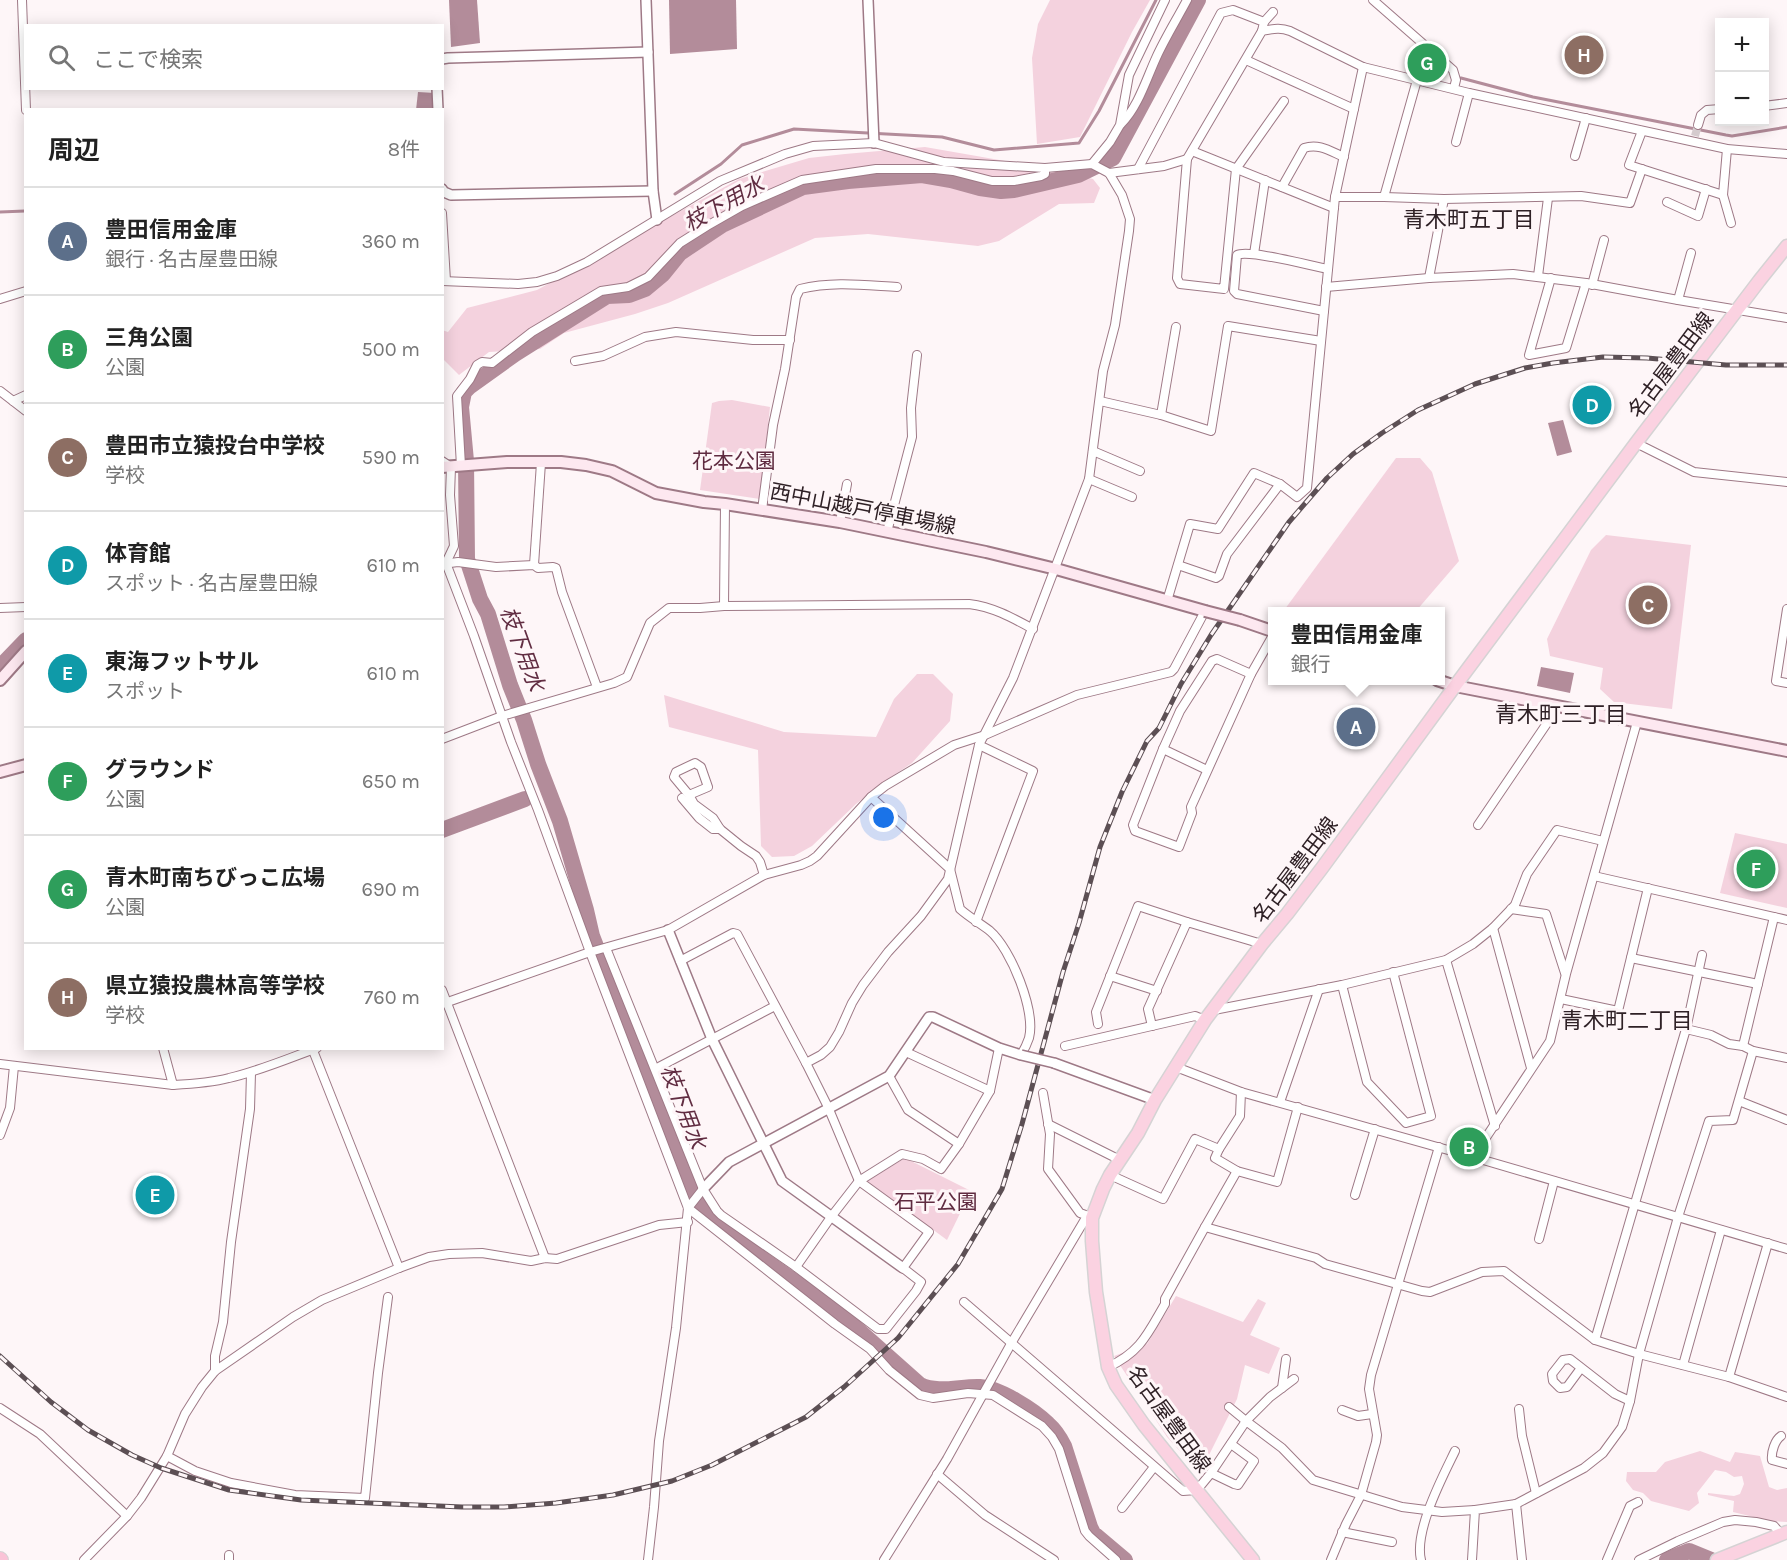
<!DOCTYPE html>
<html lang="ja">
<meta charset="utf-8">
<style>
:root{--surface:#fff;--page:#f2f2f2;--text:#222;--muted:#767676;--line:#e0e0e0;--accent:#2563eb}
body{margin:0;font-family:Karla,"Noto Sans JP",sans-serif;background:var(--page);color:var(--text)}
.controls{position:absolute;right:18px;top:18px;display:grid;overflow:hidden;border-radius:0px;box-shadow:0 3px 15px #0003}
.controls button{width:54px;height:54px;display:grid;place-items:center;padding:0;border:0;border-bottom:2px solid var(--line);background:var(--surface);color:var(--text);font:30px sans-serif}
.you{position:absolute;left:884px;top:818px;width:21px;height:21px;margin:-15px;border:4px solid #fff;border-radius:50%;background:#1a73e8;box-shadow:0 0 0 9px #1a73e833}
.badge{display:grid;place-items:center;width:39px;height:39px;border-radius:50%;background:var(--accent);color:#fff;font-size:20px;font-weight:700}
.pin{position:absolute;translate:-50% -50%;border:3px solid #fff;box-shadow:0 2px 6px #0006}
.popup{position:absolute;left:1268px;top:607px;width:177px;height:78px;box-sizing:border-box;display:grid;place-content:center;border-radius:0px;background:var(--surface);filter:drop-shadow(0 2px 4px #0005);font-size:20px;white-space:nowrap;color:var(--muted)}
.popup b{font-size:22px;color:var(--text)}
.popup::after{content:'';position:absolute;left:50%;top:100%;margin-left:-12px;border:12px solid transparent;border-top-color:var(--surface)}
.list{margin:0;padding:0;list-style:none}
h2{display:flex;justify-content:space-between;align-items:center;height:78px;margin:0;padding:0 24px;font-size:26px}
h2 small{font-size:20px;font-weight:400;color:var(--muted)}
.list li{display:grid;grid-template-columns:39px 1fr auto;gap:18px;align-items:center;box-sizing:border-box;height:108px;padding:0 24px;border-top:2px solid var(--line)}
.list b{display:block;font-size:22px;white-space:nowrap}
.list p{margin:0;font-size:20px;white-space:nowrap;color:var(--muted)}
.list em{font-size:20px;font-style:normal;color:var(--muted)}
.icon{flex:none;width:33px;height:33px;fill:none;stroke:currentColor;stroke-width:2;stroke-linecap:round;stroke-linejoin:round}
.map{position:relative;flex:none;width:1787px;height:1560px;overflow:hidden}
.search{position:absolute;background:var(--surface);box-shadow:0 3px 15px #0003;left:24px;top:24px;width:420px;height:66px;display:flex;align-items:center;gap:15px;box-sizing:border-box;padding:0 21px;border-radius:0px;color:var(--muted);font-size:22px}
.panel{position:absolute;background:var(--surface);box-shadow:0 3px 15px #0003;left:24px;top:108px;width:420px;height:942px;border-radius:0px}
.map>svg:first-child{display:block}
.green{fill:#f4d2de}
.water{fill:#b38c9a}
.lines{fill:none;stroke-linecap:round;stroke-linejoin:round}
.stream{stroke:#b38c9a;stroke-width:3}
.river{stroke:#b38c9a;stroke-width:16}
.minor-tunnel{stroke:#d5cbce;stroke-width:8;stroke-dasharray:8 4;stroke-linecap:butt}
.minor-casing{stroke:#9e7986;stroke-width:10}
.tertiary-casing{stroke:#9e7986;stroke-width:12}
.secondary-casing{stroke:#9e7986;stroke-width:14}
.primary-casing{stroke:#d5d3d4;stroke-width:15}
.trunk-casing{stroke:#d5d3d4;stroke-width:16}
.minor{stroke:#fff;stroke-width:8}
.tertiary{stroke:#fff;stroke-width:9}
.secondary{stroke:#fde8f0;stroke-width:10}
.primary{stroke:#fbd2e1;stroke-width:12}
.trunk{stroke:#fac3d7;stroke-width:14}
.rail-casing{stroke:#5c4f54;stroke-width:5}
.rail{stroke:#fef6f8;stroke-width:3;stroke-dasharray:9;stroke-linecap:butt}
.tertiary-bridge-casing{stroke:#9e7986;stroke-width:12;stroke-linecap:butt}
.secondary-bridge-casing{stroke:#9e7986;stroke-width:14;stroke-linecap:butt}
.tertiary-bridge{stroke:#fff;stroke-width:9}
.secondary-bridge{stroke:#fde8f0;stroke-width:10}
.labels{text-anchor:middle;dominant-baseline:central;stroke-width:6;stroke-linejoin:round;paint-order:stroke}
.street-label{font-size:21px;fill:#2f2126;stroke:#fef6f8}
.park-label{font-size:21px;fill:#5f2b40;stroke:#fef6f8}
.water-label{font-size:22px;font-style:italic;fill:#612d42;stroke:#fef6f8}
.neighbourhood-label{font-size:22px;fill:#2f2126;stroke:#fef6f8}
</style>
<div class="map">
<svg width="1787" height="1560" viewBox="0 0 1787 1560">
<rect width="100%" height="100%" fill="#fef6f8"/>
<g class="green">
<polygon points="1050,0 1150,0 1132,32 1080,137 1037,144 1032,58 1038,24"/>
<polygon points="1422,56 1444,69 1444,75 1419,70"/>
<polygon points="925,147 1057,170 1093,179 1100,188 1094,203 1059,204 999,241 978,246 868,234 815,238 668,303 635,314 564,333 540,349 489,352 459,375 443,359 442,330 448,332 467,308 537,290 739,179 809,158 845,154"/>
<polygon points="732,400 770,407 760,499 700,490 712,403 719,401"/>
<polygon points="1396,458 1420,458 1432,472 1459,561 1416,611 1292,612 1285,609"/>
<polygon points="1606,535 1691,545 1672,709 1614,702 1600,689 1603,668 1550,656 1547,639 1591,550"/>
<polygon points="917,674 933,674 953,694 950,721 912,763 885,781 856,804 812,846 794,856 772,857 761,846 758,750 669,727 664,695 784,732 876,737 894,699"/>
<polygon points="1735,833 1787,844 1787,908 1720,893"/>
<polygon points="1484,1134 1473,1152 1451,1143"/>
<polygon points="905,1158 971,1191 947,1240 867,1181"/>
<polygon points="1176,1296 1243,1322 1258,1299 1266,1303 1250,1335 1280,1348 1269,1374 1245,1365 1237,1399 1200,1473 1167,1437 1114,1356 1147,1344"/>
<polygon points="1700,1451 1730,1462 1735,1452 1760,1456 1769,1487 1777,1490 1787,1488 1787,1522 1770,1521 1733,1512 1734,1501 1708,1495 1708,1493 1734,1496 1740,1494 1744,1484 1742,1476 1734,1477 1726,1472 1715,1470 1697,1493 1699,1503 1689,1511 1651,1501 1643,1493 1633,1490 1626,1481 1627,1472 1656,1472 1665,1462"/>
</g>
<g class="water">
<polygon points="449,0 477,0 480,43 451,47"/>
<polygon points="669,0 736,0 737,49 670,54"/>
<polygon points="418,92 435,93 436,109 416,110"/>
<polygon points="1563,420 1572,452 1557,456 1548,423"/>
<polygon points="1541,667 1574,673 1570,693 1537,686"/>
</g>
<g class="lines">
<g class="stream">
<polyline points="1461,78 1533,97 1726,135 1732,136 1787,127"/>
<polyline points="675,194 721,164 742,145 794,129 942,137 994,150 1079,143 1099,111 1156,0"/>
<polyline points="0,212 25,211"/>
</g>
<g class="river">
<polyline points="0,667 26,640"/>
<polyline points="442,830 525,799"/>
<path d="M1125 1560 1093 1533 1090 1527 1064 1446C1060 1438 1055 1430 1048 1424 1034 1410 999 1388 980 1387 961 1386 938 1394 920 1385L839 1313 761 1258 712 1221 692 1194 592 936 586 910 560 821 538 764 524 720 510 685 488 614 480 599 467 559 466 461 461 407 464 392 469 387 515 354 607 296 629 295 645 289 663 274 680 253 722 225 803 187 848 181 922 175 951 180 980 188 1001 191 1014 190 1078 175 1113 158 1198 0"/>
<polyline points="1667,1560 1689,1551 1711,1560"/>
</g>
<polyline class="minor-tunnel" points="1695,136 1698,125"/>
<defs>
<g id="minor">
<polyline points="22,0 26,110"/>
<polyline points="1373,0 1453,70 1456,80 1454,88"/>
<polyline points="1264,22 1273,12"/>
<polyline points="1246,60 1354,109"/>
<path d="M1284 101 1236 169 1224 289 1180 284 1177 278 1187 159 1262 31C1273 29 1280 27 1290 31L1363 67 1469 93 1727 149 1787 154"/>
<polyline points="1764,106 1787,103"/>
<path d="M1121 124C1138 107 1146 80 1156 58 1165 38 1177 19 1187 0"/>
<polyline points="1698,125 1701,115 1707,110 1720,109"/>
<polyline points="1642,131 1629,165 1723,195 1727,149"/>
<polyline points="1456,142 1469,93"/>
<polyline points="1192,151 1334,208"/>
<polyline points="1575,156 1586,118"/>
<polyline points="1092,164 1110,142 1120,125 1129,75 1165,0"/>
<polyline points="1138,169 1221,13 1233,10 1264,22 1262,31"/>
<polyline points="1109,173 1164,166 1187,159"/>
<path d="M1282 187 1304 148C1319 143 1330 151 1344 157"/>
<polyline points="1723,195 1731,223"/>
<polyline points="1335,197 1384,197 1444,199 1581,196 1630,203 1642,169"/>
<polyline points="1384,197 1417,80"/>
<polyline points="1667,202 1698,216 1706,189"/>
<polyline points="442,213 446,281"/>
<polyline points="1254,254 1265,180"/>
<polyline points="1538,276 1548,198"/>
<polyline points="1429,278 1444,199"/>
<polyline points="1551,278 1529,355 1566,348 1586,283"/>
<polyline points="442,281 518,284 537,282 557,276 587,262 720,181 785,154 813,146 874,143 944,162 1045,168 1092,164 1109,173 1122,195 1130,219 1129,231 1115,325 1103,371 1089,479 1013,678 979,745 948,879 921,916 888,952 863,985 852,1003 839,1032 830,1047 821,1055 806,1063"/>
<polyline points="1592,285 1604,240"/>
<polyline points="1326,287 1429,278 1513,274 1586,283 1678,300 1787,318"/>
<polyline points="0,299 26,291"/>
<polyline points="1678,300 1691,253"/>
<path d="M1324 311 1237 294 1234 291 1237 255C1249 249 1311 266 1328 269"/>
<polyline points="575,361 603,356 645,337 676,332 753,340 790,340"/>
<polyline points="0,391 26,411"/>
<polyline points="13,401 26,395"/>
<polyline points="1100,401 1161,415 1211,431 1228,326 1321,341"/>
<polyline points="1161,415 1176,327"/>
<polyline points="1636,443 1694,472 1787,482"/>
<polyline points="1093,451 1140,471"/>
<polyline points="442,461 451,467 450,495 454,546 446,563 474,636 511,742 538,810 590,952 688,1208 676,1328 659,1441 654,1507 648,1560"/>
<polyline points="461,466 457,396 470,379 477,365 482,362 492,363 532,332 601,291 628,287 648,277 680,243 707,226 742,206 802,180 876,169 935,169 953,171 992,181 1014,181 1041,176 1045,174 1045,168"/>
<polyline points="1089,479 1132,497"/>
<path d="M762 510 773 425 785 369 796 297 800 289C833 281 863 285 897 287"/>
<polyline points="840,522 847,484"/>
<polyline points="887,532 912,437 911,408 917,355"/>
<polyline points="442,564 458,562 496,567 534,565 538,568 553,567 556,568 562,592 597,687"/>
<polyline points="534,565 541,463"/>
<polyline points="1178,565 1216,578 1219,576 1227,554 1280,484"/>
<polyline points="1167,601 1190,524 1218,529 1254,473 1280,484 1297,497 1307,488 1335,197 1363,67"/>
<polyline points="724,606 725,504"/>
<polyline points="0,608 26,607"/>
<polyline points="1787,609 1776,681 1787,683"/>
<path d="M442 739 502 716 614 683 627 677 650 623 669 608H700L724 606 969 604C993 607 1011 617 1033 629"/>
<polyline points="1163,749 1180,711 1212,661 1217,659 1251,674"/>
<polyline points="1207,770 1163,749 1133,825 1135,831 1179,847 1192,813 1191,807 1251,674 1272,637"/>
<polyline points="689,795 674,777 676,772 695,763 701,767 708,787 689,795 694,804 713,818 720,829 741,846 756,856 760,862 764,875"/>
<path d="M871 797 950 869 960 909C969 917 981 924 990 931 1011 949 1036 1011 1029 1038 1027 1044 1024 1050 1021 1055"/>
<polyline points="682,798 699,818 713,829 720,829"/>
<polyline points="1478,825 1558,707"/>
<polyline points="1594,876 1787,920"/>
<polyline points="1511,909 1546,914 1565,973"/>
<polyline points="976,922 1033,771 979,745"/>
<polyline points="1493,928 1531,1068"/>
<polyline points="606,948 703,1189 717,1211 721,1215 796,1267 878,1329 886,1329 916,1291 921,1282 903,1268 929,1232 859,1181 828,1107 806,1063 737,934 733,933 680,961"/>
<polyline points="1631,958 1758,984"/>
<polyline points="1446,960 1495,1126"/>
<polyline points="1110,976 1157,991"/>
<polyline points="1342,985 1367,1082 1406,1123 1431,1116 1393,972"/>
<polyline points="442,990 545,1258"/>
<polyline points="1561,999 1618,1011 1648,888"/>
<polyline points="442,1004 590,952 668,930 764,875 801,865 810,861 817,856 871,797 885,786 954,745 985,735 1077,695 1171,672 1174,669 1205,611"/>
<polyline points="1214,1010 1342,985 1446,960 1473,944 1493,928 1515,905 1527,874 1557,830 1603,841"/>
<polyline points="1098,1024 1096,1012 1138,906 1187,922"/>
<polyline points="1152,1026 1148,1009 1187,922 1262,944"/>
<polyline points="1686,1029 1711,1035 1729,1044 1743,1046 1753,1051 1787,1058"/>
<polyline points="1065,1046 1195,1016 1205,1020"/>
<polyline points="1743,1046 1774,917"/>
<polyline points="163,1048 173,1085"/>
<polyline points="312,1048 399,1268"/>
<polyline points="906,1052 990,1091"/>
<path d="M0 1064 173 1085C192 1084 210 1083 229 1078 259 1071 287 1059 317 1048"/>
<polyline points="1176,1067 1241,1092 1473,1157 1787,1249"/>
<polyline points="655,1069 775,1006"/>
<polyline points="889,1076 908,1110 959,1144 990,1091 999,1048"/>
<polyline points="1241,1092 1240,1116 1219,1149 1215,1158 1237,1171 1277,1182 1298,1107"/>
<polyline points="1043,1093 1050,1134 1048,1169 1080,1213 1091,1217"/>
<polyline points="1739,1101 1787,1120"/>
<polyline points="1280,1102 1319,989"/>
<polyline points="1048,1124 1120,1160"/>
<polyline points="0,1135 10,1108 14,1066"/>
<polyline points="1473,1157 1550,1041 1566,974 1637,722"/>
<polyline points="1237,1171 1205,1227 1316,1258 1325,1264 1422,1291 1430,1292 1482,1272 1504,1271 1595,1340 1639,1354 1729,1377 1768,1243"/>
<polyline points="1110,1175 1163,1199 1195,1139 1219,1149"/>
<polyline points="1355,1195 1375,1129"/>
<polyline points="688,1208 835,1324 870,1349 889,1370 920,1395 933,1398 968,1393 993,1395 1042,1426 1052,1437 1059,1449 1085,1531 1089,1536 1116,1560"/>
<polyline points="688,1208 703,1189"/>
<polyline points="1539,1239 1554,1181"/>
<polyline points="796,1267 831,1217 859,1181 902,1154 923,1159 941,1169 959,1144"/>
<polyline points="964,1302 1183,1491 1197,1490 1211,1473 1246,1421 1282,1448 1313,1480 1402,1507 1442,1512 1475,1510"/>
<polyline points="1595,1340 1686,1029 1702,955"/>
<polyline points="1683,1365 1721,1230"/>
<path d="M1108 1367C1141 1352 1148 1333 1165 1304V1299L1205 1227"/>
<polyline points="1581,1368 1567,1387 1560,1388 1553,1381 1552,1374 1563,1360 1570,1359 1615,1394 1630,1401"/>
<polyline points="215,1371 215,1356 223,1322 231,1242 250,1109 251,1073"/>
<polyline points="1729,1377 1787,1397"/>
<polyline points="1282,1388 1286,1359"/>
<polyline points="1229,1407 1246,1421 1270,1397 1294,1379"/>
<polyline points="0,1408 40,1434 127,1516"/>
<polyline points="1519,1409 1522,1436 1536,1493"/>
<polyline points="1342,1410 1358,1416 1372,1414"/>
<path d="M1781 1436C1775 1440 1771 1452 1772 1460L1787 1464"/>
<polyline points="167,1456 195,1471 231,1483 295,1495 365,1498 378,1373 388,1297"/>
<polyline points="1211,1473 1234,1484 1238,1485 1254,1461 1231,1444"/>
<polyline points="937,1474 985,1515 1054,1560"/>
<polyline points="1516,1504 1522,1560"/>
<polyline points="1122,1508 1154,1467"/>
<polyline points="1342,1532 1392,1542"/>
<polyline points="84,1560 127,1516 141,1498 167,1456 185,1414 202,1387 215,1371 293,1317 322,1300 399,1268 429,1257 449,1254 482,1253 531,1261 545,1258 557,1259 659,1225 688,1222"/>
<polyline points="229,1560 229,1555"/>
<polyline points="884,1560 947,1459 1012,1342 1087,1216"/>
<polyline points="1331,1560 1346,1524 1361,1495 1376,1442 1377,1435 1369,1389 1371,1375 1439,1147"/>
<path d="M1421 1560C1414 1531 1442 1478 1455 1451"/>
<polyline points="1472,1560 1475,1510 1516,1504 1584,1468 1603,1453 1622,1427 1630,1401 1639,1354 1678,1217 1709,1121 1733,1120 1753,1051"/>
<polyline points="1607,1560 1630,1506 1638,1502"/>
<polyline points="1639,1560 1678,1541 1723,1522 1735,1520 1756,1522 1774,1526 1781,1534"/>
</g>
<g id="tertiary">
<polyline points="646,0 653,191 657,220"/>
<polyline points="868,0 874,143"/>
<polyline points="442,59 448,58 648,52"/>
<polyline points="437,88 438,110"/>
<polyline points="442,189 444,192 451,195 653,191"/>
<polyline points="668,930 712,1039 782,1181 903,1268"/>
<polyline points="1054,1063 1155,1100"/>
<polyline points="703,1189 729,1162 889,1076 929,1017 933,1017 999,1048 1021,1055"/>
</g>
<g id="secondary">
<polyline points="442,467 507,462 561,462 586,465 612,471 656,493 704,502 725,504 840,522 986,552 1056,569 1205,611"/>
<polyline points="1240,620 1272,631"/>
<polyline points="0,680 26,651"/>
<polyline points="1437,680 1455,686 1787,751"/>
<polyline points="0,772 26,765"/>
</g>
<g id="primary">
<polyline points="1253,1560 1144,1425 1116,1385 1108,1367 1096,1292 1092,1241 1092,1218 1103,1189 1110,1175 1138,1133 1155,1100 1205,1020 1262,944 1287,914 1322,868 1455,686 1636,443 1759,281 1787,246"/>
<polyline points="1717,1560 1787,1532"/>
</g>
<polyline id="trunk" points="0,1559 1,1560"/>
</defs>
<use href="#minor" class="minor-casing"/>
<use href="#tertiary" class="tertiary-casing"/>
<use href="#secondary" class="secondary-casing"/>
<use href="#primary" class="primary-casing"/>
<use href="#trunk" class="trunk-casing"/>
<use href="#minor" class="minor"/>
<use href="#tertiary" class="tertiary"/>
<use href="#secondary" class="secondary"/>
<use href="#primary" class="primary"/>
<use href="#trunk" class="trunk"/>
<defs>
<polyline id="rail" points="0,1356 51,1402 88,1430 132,1455 161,1468 229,1490 301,1500 462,1507 504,1507 556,1503 613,1495 672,1481 712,1465 806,1417 844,1387 898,1338 958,1264 1002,1189 1022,1124 1063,972 1079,923 1100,847 1122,792 1147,741 1159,728 1181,684 1211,635 1289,522 1327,478 1353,454 1382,433 1418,410 1475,384 1525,368 1553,363 1603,357 1647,358 1726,365 1787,365"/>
</defs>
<use href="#rail" class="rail-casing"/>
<use href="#rail" class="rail"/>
<defs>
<polyline id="tertiary-bridge" points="1021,1055 1054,1063"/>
<polyline id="secondary-bridge" points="1205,611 1240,620"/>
</defs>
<use href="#tertiary-bridge" class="tertiary-bridge-casing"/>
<use href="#secondary-bridge" class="secondary-bridge-casing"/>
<use href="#tertiary-bridge" class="tertiary-bridge"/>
<use href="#secondary-bridge" class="secondary-bridge"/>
</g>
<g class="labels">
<g class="street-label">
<text transform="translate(1671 365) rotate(-53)">名古屋豊田線</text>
<text transform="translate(863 509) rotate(11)">西中山越戸停車場線</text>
<text transform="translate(1295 870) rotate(-53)">名古屋豊田線</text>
<text transform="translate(1169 1419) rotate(54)">名古屋豊田線</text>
</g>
<g class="park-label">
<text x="734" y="461">花本公園</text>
<text x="936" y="1202">石平公園</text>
</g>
<g class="water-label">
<text transform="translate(724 204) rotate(-29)">枝下用水</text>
<text transform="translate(522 649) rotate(70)">枝下用水</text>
<text transform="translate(683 1107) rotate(69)">枝下用水</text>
</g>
<g class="neighbourhood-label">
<text x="1469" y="220">青木町五丁目</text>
<text x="1561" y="715">青木町三丁目</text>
<text x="1627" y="1021">青木町二丁目</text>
</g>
</g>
</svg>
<div class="controls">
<button>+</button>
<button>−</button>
</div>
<div class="you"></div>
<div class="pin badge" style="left:1356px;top:727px;background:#5c6f8a">A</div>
<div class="popup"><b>豊田信用金庫</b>銀行</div>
<div class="pin badge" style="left:1469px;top:1147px;background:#2e9e5b">B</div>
<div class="pin badge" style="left:1648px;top:605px;background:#8d6e63">C</div>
<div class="pin badge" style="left:1592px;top:405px;background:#0f9aa8">D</div>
<div class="pin badge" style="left:155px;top:1195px;background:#0f9aa8">E</div>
<div class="pin badge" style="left:1756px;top:869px;background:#2e9e5b">F</div>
<div class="pin badge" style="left:1427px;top:63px;background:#2e9e5b">G</div>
<div class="pin badge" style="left:1584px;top:55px;background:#8d6e63">H</div>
<div class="search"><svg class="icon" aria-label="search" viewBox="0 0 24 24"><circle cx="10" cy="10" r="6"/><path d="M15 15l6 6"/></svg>ここで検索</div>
<section class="panel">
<h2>周辺<small>8件</small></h2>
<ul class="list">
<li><span class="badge" style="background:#5c6f8a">A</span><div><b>豊田信用金庫</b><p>銀行 · 名古屋豊田線</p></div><em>360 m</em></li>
<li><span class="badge" style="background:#2e9e5b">B</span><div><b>三角公園</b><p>公園</p></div><em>500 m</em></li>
<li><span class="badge" style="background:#8d6e63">C</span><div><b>豊田市立猿投台中学校</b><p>学校</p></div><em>590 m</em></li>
<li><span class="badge" style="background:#0f9aa8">D</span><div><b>体育館</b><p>スポット · 名古屋豊田線</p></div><em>610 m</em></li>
<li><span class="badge" style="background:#0f9aa8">E</span><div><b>東海フットサル</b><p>スポット</p></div><em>610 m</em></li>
<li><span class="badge" style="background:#2e9e5b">F</span><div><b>グラウンド</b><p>公園</p></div><em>650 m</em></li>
<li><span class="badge" style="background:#2e9e5b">G</span><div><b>青木町南ちびっこ広場</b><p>公園</p></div><em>690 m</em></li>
<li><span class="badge" style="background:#8d6e63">H</span><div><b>県立猿投農林高等学校</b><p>学校</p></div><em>760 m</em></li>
</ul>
</section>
</div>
